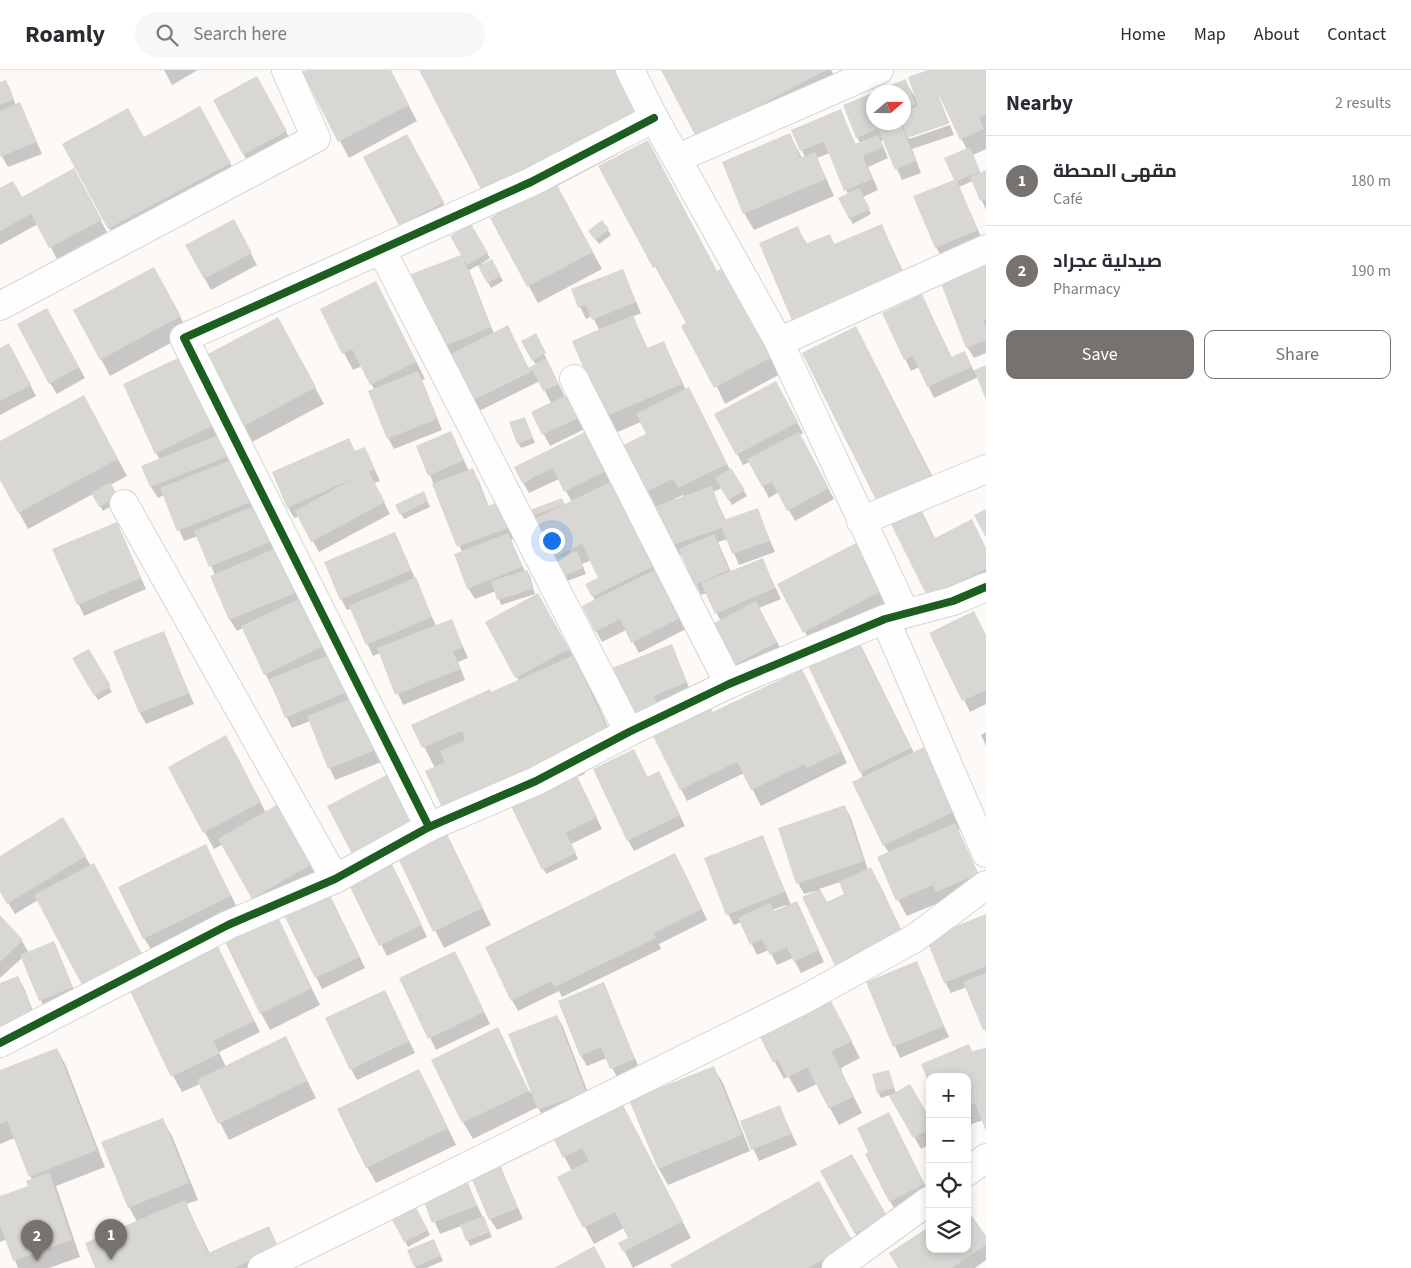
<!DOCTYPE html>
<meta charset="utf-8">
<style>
:root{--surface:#fff;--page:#f7f7f7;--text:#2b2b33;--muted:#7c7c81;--line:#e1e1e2;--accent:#767270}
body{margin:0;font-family:"Source Sans 3",Cairo,sans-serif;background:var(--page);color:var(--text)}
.controls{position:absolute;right:15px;bottom:15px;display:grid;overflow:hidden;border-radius:10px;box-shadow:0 2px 8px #0003}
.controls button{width:45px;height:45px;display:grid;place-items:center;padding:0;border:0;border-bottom:1px solid var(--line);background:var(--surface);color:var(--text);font:25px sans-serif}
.compass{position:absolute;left:866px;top:15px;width:45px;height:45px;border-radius:50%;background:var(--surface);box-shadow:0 2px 8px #0003;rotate:70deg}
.you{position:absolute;left:551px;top:470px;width:18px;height:18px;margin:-12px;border:4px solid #fff;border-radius:50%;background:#1a73e8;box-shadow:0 0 0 8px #1a73e833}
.badge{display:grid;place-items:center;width:32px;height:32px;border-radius:50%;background:var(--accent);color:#fff;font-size:16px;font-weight:700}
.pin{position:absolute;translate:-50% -41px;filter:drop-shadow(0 1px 2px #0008)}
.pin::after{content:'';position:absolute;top:26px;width:18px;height:15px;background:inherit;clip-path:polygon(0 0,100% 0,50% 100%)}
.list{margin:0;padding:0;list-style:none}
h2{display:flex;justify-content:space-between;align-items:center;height:65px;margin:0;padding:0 20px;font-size:21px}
h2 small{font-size:16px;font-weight:400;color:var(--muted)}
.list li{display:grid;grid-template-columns:32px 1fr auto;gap:15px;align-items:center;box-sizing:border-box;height:90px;padding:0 20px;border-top:1px solid var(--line)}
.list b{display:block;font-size:19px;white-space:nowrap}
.list p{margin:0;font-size:16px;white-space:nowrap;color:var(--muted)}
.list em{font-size:16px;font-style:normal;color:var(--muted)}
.actions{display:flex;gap:10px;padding:15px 20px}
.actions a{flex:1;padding:11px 0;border:1px solid var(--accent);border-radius:10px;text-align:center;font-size:18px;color:var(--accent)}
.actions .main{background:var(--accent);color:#fff}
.icon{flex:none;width:28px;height:28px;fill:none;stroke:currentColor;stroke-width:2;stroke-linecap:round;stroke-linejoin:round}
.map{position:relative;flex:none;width:986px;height:1198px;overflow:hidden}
header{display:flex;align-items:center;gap:30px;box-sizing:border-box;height:70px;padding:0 25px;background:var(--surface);border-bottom:1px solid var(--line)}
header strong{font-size:24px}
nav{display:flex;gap:28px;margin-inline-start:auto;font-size:18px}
.search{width:350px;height:45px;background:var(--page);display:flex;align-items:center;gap:12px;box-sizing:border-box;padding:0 18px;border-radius:28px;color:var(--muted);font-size:19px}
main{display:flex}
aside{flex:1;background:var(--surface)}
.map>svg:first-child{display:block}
.shadow{fill:#0003;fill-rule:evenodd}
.building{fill:#d9d7d4}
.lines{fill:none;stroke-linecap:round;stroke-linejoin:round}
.street-casing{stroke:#d7d4d2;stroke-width:30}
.street{stroke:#fffefe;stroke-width:28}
.cycleway-casing{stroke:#fff;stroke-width:11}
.cycleway{stroke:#1b5e20;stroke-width:8}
</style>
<header>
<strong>Roamly</strong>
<div class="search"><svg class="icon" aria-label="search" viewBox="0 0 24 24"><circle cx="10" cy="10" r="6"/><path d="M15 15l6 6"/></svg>Search here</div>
<nav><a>Home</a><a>Map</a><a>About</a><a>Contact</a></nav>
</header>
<main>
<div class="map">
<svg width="986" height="1198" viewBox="0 0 986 1198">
<rect width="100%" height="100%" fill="#fcf9f7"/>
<g class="shadow">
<polygon points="164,0 198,0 172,15"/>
<polygon points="309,0 390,0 417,51 349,88 304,3"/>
<polygon points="422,0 621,0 650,55 613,74 618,84 557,116 602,199 538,233 492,148 498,145"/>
<polygon points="662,0 831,0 839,14 707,84"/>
<polygon points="935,0 986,0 986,79 973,85 981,104 986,102 986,140 973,111 959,117 983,171 942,188 936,177 967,80 938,21 937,22 949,53 909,66 909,69 950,55 954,65 912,79 921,103 902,110 884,70 881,71 888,88 868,97 878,120 863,127 871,144 853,154 850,149 848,124 830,83 817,88 834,126 754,160 744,143 790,65 802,88 805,87 793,61 840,41 856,75 860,73 857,67 874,52 904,52 904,22 876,22 905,11 915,27"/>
<polygon points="0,14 9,16 16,36 20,34 42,84 8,97 0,83"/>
<polygon points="263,18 292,73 250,96 214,31"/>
<polygon points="206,49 236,104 119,174 109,158 144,68"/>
<polygon points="413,76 449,144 407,166 401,155"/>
<polygon points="600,97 717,203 782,303 725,334 687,254"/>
<polygon points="79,111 107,162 57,189 38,154 0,175 0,116 1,119 22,128"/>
<polygon points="471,156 490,188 481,194 482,195 492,190 503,211 491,218 479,195 469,200 494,264 514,268 529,299 536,295 523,272 535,265 565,327 585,359 550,376 532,342 551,333 540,311 479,341 441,277"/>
<polygon points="882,156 913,223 804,269 797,158 807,174 829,165 835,175"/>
<polygon points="608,160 611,165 599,174 593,166"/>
<polygon points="239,162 257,195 211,220 187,176"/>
<polygon points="986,197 986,283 974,288 967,277"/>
<path d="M622 200 641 243 632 247 648 279 664 273 686 320 698 335 730 400 747 426 732 435 722 418 713 422 726 451 757 440 775 482 739 495 728 469 718 472 731 502 762 489 781 529 759 538 783 583 736 608 721 552 707 523 701 525 682 485 675 488 656 437 625 376 648 365 641 352 615 363 605 346 600 261 592 246 586 249 572 220ZM683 425 685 427 674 431V429Z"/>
<polygon points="163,215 189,263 110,306 101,289"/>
<polygon points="922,226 952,288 970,293 974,301 986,297 986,327 978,307 934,328 919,297 911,301 883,244"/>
<polygon points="385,229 425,309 422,310 442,360 394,379 388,368 374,319 362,296 353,300 321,240"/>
<polygon points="53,250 85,308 57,324 50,313"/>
<polygon points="856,257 940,421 887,448"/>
<polygon points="287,265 324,334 252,372 243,356"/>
<polygon points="0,279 15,286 36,326 0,345"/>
<polygon points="189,305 218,367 220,366 384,691 335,710 310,651 292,658 243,558 237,561 230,550 212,507 215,505 198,466 184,471 164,425 158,428 151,417 143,396 160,390 156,383"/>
<polygon points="782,324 803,363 800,365 834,429 795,451 779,422 769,428 750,392 743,395 716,345"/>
<polygon points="93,343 127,406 110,415 120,431 103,441 93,424 28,459 0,408 0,372"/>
<polygon points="527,354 535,373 521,378 518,373"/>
<polygon points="450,362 469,401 472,400 479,411 489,437 503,444 513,469 511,470 525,502 527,501 530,506 535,524 501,535 496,521 475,529 468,518 462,482 430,405"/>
<polygon points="591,374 688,558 639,583 626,560 602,572 596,561 595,531 593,526 600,508 591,490 582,494 586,504 567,511 533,446 562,429 565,435 572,432 559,409 529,423 523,413"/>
<polygon points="355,382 370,389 380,411 374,413 390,444 319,482 299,446 294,448 288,437"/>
<polygon points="426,428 430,437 404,449 401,444"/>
<polygon points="117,453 146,519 84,546 54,479"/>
<polygon points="395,463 436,556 451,550 468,588 458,592 465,610 403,635 380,583 373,586 351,539 347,540 341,529"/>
<polygon points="935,469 986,479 986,513 929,527"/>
<polygon points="855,474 887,533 811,573 779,515"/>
<polygon points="538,525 586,608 619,681 582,697 585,704 577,707 602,759 571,774 578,789 546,804 512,736 457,761 444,740 435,698 413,655 519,611 486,553"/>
<polygon points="163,562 194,634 146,654 140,643"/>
<polygon points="931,563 986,566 986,634 970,642"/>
<polygon points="859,572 914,683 923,678 933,694 963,758 958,760 986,820 943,831 907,846 898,830 889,783 884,775 861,702"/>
<polygon points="671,576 692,624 638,656"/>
<polygon points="89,580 112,622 98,630 74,589"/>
<polygon points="808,612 847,693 761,736 744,703 687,731 653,663"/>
<polygon points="986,662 986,676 981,665"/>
<polygon points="235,683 266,743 277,736 320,811 263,844 223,774 214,779 169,698"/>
<polygon points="640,692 648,708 665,714 685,756 634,781 628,770"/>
<path d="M845 737 851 748 868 800 870 799 880 815 912 883 837 898 815 821 804 824 798 813ZM840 812 846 824 827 833 819 819Z"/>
<polygon points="62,749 91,796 103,811 150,901 83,915 38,830 15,844 0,820 0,787"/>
<polygon points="446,764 491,855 444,878 398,787"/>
<path d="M762 766 791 835 802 843 824 892 801 903 793 888 777 895 769 880 757 885 741 852 734 855 728 844ZM786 835 787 837 774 843 772 840Z"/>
<polygon points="206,776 240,843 154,884 144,868"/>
<polygon points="681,795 707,850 659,874 661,879 562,927 559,921 518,941 512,930"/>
<polygon points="397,805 427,867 387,886 350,814"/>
<polygon points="334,834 365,898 322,919 285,844"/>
<polygon points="986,845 986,963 967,917 951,923 945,912"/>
<polygon points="276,846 320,935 270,960 261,943"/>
<polygon points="0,847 22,871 29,883 53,873 78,929 46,942 22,888 0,908"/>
<polygon points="218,878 260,962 219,982 226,997 286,968 316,1028 229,1070 200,1014 182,1022 173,1006"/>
<polygon points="461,893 490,954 436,980 401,908"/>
<polygon points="916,893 949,967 900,988 868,913"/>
<polygon points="18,907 24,918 42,964 0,914"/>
<polygon points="603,914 640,1000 618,1009 607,988 587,996 581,986"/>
<polygon points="390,932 415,983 357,1010 351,999"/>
<polygon points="557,946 563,957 592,1033 545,1051 538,1037 473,1069 463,1052 498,959 530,1023"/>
<polygon points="840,949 860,988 841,998 842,1003 862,1043 839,1055 817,1014 798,1023 788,1006 784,1009 762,968"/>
<polygon points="57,979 66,996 105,1097 56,1116 80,1187 49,1198 18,1198 7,1169 0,1172 0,1127 30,1117 32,1110 15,1068 0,1074 0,1001"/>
<polygon points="986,980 986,1058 983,1050 967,1056 967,1007 922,994"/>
<polygon points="713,997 723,1013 750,1081 668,1115 659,1099"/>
<polygon points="889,1001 896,1023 930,1050 930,1074 921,1079 890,1025 881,1028 878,1022"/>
<polygon points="428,1017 456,1075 376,1113 367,1097"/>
<polygon points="779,1036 797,1075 759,1091 741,1052"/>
<polygon points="162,1049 172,1066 198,1130 186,1134 210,1184 268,1158 287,1195 281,1198 97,1198 137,1152 129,1137"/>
<polygon points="631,1051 691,1168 633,1198 620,1173 630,1168 624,1158 594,1174 559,1108 572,1101 555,1069"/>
<polygon points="895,1055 930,1125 896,1142 890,1131"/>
<polygon points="499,1094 523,1149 497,1160 490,1149"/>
<polygon points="822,1102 893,1158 862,1175"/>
<polygon points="465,1109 492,1167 470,1176 461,1156 440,1164 423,1125"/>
<polygon points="818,1112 846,1198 673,1198"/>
<polygon points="413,1133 430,1165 408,1177 391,1144"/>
<polygon points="986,1169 986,1190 975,1198 899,1198 930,1179 967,1179"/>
<polygon points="436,1176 443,1191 426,1198 416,1198 415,1196"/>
</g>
<g class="building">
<polygon points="307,0 391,0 409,35 338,72 302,2"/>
<polygon points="419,0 622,0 642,38 605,58 607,62 485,127"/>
<polygon points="661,0 826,0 697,69"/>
<polygon points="928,0 986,0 986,44 979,48 984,59 960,70 938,23 948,54 907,68 902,52 904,41 918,36 908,7"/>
<polygon points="257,6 287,61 243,85 213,30"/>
<polygon points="906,9 915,34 904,39 904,22 874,22 874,52 900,52 916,91 895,100 878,59 856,68 843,35"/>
<polygon points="6,10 14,29 0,35 0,12"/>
<polygon points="20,32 37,72 0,87 0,41"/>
<polygon points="200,36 231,93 108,159 62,74 128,38 144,67"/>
<polygon points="841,39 855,74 878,65 883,77 863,86 872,109 844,121 824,72 800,81 791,60"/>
<polygon points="790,63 800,88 815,82 826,109 743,144 722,92"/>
<polygon points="407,64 444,132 399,156 363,87"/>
<polygon points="648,70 717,201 726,196 774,286 714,318 681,256 686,253 656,197 653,198 598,96"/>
<polygon points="970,77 980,102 957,111 978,160 935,178 913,126 954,110 944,88"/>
<polygon points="74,98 102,150 49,178 31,144 0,161 0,118 13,111 22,127"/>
<polygon points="986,100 986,129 980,131 970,107"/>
<polygon points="556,113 593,182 527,217 490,148"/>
<polygon points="859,118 870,139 849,149 838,128"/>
<polygon points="234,149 252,183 204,209 185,175"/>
<polygon points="602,150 609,159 595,170 588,161"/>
<polygon points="471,154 488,183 467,195 464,190 491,257 440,278 411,204 461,185 450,166"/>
<polygon points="882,154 904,206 793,253 759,173 798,156 805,174 830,164 834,174"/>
<polygon points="492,189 501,206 487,213 478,196"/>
<polygon points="986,195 986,249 983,250 986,258 986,270 966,278 941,214"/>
<polygon points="154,197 181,246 100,290 73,240"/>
<polygon points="623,199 636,232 592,250 586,235 578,238 571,219"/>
<polygon points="376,211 416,292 370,315 352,279 342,284 320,239"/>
<polygon points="922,224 951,287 965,281 972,297 927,317 913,286 904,290 882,243"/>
<polygon points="47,238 79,297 49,314 17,254"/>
<polygon points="633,245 647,278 664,271 682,314 604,347 572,271"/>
<polygon points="278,247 316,317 242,357 204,286"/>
<polygon points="508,255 528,298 546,288 559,314 543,321 533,301 472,331 449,285"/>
<polygon points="856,256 931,405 877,432 802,283"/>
<polygon points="536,263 546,283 532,291 521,271"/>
<polygon points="9,273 31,315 0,331 0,278"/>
<polygon points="180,287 212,356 155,384 123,314"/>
<polygon points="986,295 986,330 974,300"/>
<polygon points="418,301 437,349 387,369 368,321"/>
<polygon points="776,311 798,352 736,385 714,344"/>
<polygon points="689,317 727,394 678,418 673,409 646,422 623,375 646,364 636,344"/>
<polygon points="569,324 580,347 542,365 531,342"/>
<polygon points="84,325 118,389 18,443 0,410 0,371"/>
<polygon points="525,347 533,368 517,374 509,352"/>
<polygon points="451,361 464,390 428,406 416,376"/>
<polygon points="585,362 604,402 564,422 553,398 522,413 514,397"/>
<polygon points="799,362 829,418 787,441 772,412 762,417 747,389"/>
<polygon points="221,364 229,386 150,417 141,396"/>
<polygon points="349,368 355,381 365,377 375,399 369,402 385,432 311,472 295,441 352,409 287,438 272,402"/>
<polygon points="236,388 253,431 177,461 160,418"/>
<polygon points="473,398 488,436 498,432 508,458 457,477 432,414"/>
<polygon points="731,398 745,420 728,430 715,408"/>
<polygon points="612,411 654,496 592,527 585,514 598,508 582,474 553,488 534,449"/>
<polygon points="110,412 118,426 99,437 91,423"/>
<polygon points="712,416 724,450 758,438 770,471 732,484 722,458 667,477 653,437"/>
<polygon points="424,421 428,431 400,445 395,435"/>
<polygon points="562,428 564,434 532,446 530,440"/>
<polygon points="256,435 272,471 209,497 194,461"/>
<polygon points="921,439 935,468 972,449 986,478 986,499 928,528 891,454"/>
<polygon points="986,439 986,468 974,445"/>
<polygon points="117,452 141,508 77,535 52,479"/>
<polygon points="395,462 411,500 340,530 324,492"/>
<polygon points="508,463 522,497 467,519 454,484"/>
<polygon points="714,464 729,500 694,515 679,479"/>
<polygon points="856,473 881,521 803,563 777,514"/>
<polygon points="281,476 300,521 229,550 210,506"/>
<polygon points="577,481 584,498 563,506 556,489"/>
<polygon points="763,488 775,518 715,544 701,513"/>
<polygon points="658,498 682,547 631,573 620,549 595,562 582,536"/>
<polygon points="527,500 533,519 497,530 491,511"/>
<polygon points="416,507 432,547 366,575 349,536"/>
<polygon points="538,523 569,579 515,608 485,552"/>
<polygon points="307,525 330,573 264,605 241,556"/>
<polygon points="756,531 777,572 729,598 707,557"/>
<polygon points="974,541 986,565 986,620 962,631 929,563"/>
<polygon points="452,549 463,577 453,581 460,599 395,625 377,578"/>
<polygon points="164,561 189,623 139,643 113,581"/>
<polygon points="859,571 911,678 860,703 808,596"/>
<polygon points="672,574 687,612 654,626 658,635 631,646 612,598"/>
<polygon points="89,579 111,616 94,626 72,588"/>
<polygon points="337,582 352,620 285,648 269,609"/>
<polygon points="574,585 608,660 571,676 574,682 443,740 425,701 445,692 440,681 465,670 462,661 422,678 411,655 490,619 491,622"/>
<polygon points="802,599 842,681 807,698 805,694 751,720 737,692 680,720 651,662 709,634 713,642"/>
<polygon points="357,626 378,679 328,699 307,646"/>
<polygon points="226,665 261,732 203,763 168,697"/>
<polygon points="924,677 955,741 883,776 852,712"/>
<polygon points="634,679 647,707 659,701 680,745 627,771 593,699"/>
<polygon points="394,701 419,749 352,784 327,736"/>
<polygon points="575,702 597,747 566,763 576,783 542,800 510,734"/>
<polygon points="278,734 312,794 252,829 218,769"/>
<polygon points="845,735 864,791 796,814 778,758"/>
<polygon points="63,747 86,786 7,834 0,822 0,786"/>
<polygon points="955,753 978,804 936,822 933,815 896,831 877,787"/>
<polygon points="446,762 483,838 433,862 397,786"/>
<polygon points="763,765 785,822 726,845 704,788"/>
<polygon points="206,774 231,826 143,869 118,817"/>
<polygon points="675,783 702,839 654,863 656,868 555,917 551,911 511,931 485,877"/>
<polygon points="391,792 422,855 379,876 348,813"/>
<polygon points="94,793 142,884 82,915 34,825"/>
<polygon points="871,797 904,866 836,898 802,827 820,819 827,832 844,824 839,812"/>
<polygon points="328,821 360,887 315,908 283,843"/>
<polygon points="797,831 819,880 794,892 787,877 770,885 762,869 750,875 738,848 770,833 774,841"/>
<polygon points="986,844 986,896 944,913 926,868"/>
<polygon points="0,845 23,870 0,892"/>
<polygon points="277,845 312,918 260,944 224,870"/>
<polygon points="54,871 73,917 39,931 20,885"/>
<polygon points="218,876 254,951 213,971 220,983 171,1007 129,919"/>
<polygon points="455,881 484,942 428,969 399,908"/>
<polygon points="917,891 944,956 893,977 866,912"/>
<polygon points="986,903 986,959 983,960 963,912"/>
<polygon points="18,906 37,952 0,967 0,913"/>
<polygon points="604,912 635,989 610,999 601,977 580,986 558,931"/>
<polygon points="385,920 409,971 350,1000 325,948"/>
<polygon points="831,931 852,971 832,981 833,985 854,1026 829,1039 807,997 787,1008 778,990 773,993 760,967"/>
<polygon points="557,945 586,1022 538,1040 508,964"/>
<polygon points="498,957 529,1021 462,1053 431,990"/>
<polygon points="286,966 307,1011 218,1054 197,1010"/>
<polygon points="969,974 972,981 986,978 986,1061 975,1033 967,1036 967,1007 930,1007 930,1016 921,994"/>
<polygon points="57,978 97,1080 29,1107 7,1051 0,1054 0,1000"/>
<polygon points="714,996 742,1065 658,1099 629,1030"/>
<polygon points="419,999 448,1058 366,1098 337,1039"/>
<polygon points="889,1000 894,1018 877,1023 872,1004"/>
<polygon points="910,1014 930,1048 930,1059 913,1068 889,1026"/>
<polygon points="622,1033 683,1151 623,1182 618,1173 628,1168 615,1142 583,1158 557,1107 589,1091 582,1078 563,1088 553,1068"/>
<polygon points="780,1035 791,1064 751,1080 740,1051"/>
<polygon points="889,1042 924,1114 889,1132 865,1084 868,1082 857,1058"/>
<polygon points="163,1048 189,1113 128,1138 101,1072"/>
<polygon points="852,1084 887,1146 855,1164 820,1101"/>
<polygon points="499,1092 518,1138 489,1150 470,1105"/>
<polygon points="49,1102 72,1170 13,1191 0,1155 0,1126 28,1116 26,1111"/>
<polygon points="466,1107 477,1136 432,1153 421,1124"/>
<polygon points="819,1111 853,1172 808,1198 672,1198 670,1195"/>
<polygon points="185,1130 208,1183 269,1156 279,1179 234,1198 95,1198 85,1173"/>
<polygon points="413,1132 428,1160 404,1172 389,1144"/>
<polygon points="484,1146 490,1162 466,1171 460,1155"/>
<polygon points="972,1146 986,1166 986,1175 952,1198 898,1198 889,1183 930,1156 930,1179 967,1179 967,1149"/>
<polygon points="434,1169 441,1186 414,1197 407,1180"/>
<polygon points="594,1176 606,1198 554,1198"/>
</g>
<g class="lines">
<defs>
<g id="street">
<polyline points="630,0 654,48 779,272 905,543"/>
<polyline points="678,88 879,0"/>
<polyline points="382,181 629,662"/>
<polyline points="0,236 316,68 286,0"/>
<polyline points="779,272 986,179"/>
<polyline points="574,309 729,614"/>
<polyline points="124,434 335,809"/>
<polyline points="861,451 986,399"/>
<polyline points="885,549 986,783"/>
<polyline points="429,757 184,268 531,112 654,48"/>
<polyline points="0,973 228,855 335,809 429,757 536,711 629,662 729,614 885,549 953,531 986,517"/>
<polyline points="967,1102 986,1088"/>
<polyline points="262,1198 803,930 915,868 986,815"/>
<polyline points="836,1198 930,1130"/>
</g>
</defs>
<use href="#street" class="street-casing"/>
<use href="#street" class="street"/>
<defs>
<g id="cycleway">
<polyline points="429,757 184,268 531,112 654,48"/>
<polyline points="0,973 228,855 335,809 429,757 536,711 629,662 729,614 885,549 953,531 986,517"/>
</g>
</defs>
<use href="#cycleway" class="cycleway-casing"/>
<use href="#cycleway" class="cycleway"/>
</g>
</svg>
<div class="controls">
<button>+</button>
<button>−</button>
<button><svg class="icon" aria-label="locate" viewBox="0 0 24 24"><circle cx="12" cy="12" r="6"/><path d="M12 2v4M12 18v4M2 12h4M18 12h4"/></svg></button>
<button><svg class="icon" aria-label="layers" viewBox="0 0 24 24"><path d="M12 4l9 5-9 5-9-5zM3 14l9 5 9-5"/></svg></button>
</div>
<svg class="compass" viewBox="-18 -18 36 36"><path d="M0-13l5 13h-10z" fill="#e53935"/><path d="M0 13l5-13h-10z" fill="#7c7c81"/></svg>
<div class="you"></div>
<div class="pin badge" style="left:111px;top:1190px">1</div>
<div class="pin badge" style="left:37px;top:1191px">2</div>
</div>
<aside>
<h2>Nearby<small>2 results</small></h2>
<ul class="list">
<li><span class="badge">1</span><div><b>مقهى المحطة</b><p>Café</p></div><em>180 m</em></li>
<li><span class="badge">2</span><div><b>صيدلية عجراد</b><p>Pharmacy</p></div><em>190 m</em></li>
</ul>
<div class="actions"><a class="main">Save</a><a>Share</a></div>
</aside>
</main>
